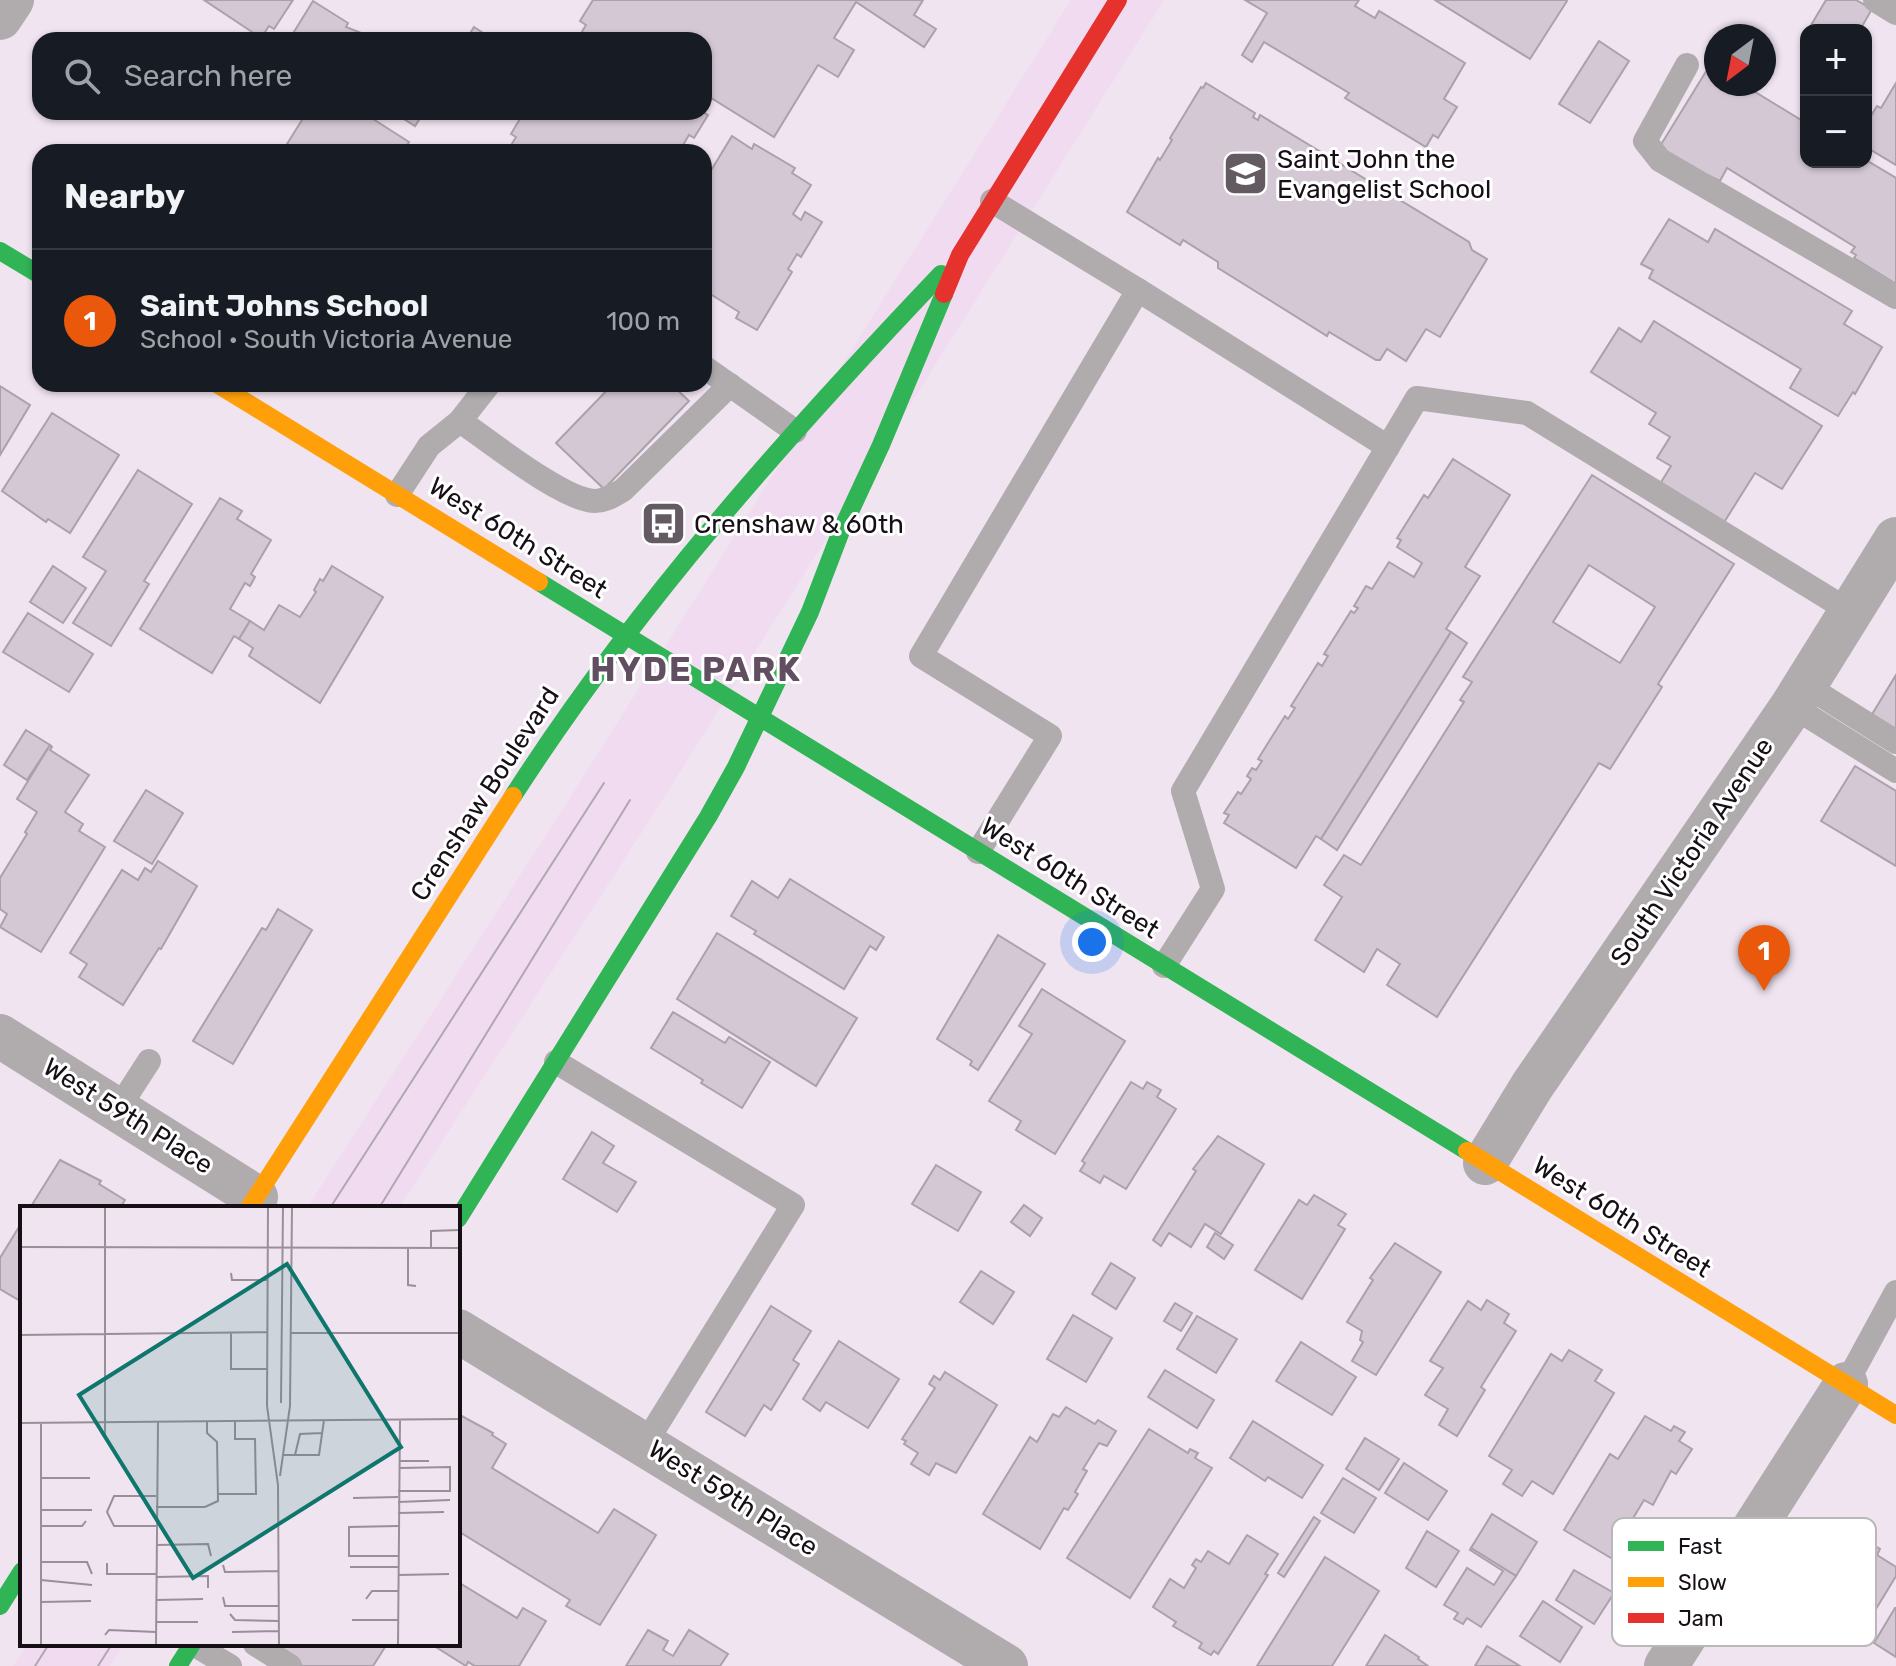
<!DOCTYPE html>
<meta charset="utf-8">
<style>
:root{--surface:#171b24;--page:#242831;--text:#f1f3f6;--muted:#9ea1a6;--line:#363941;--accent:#ea580c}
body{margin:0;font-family:Rubik,sans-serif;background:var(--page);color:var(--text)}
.controls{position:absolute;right:24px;top:24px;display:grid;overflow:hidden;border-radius:16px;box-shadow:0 2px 6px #0004}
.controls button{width:72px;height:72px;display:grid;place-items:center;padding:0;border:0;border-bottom:2px solid var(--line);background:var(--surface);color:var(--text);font:40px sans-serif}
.compass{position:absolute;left:1704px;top:24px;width:72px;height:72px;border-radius:50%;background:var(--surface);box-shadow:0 2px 6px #0004;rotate:212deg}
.you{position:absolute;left:1092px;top:942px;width:28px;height:28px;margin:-20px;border:6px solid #fff;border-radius:50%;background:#1a73e8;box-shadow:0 0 0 12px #1a73e833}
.badge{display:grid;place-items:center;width:52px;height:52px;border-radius:50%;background:var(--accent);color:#fff;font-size:26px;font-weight:700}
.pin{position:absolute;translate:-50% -66px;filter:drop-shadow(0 2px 4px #0008)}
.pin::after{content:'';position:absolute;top:42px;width:28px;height:24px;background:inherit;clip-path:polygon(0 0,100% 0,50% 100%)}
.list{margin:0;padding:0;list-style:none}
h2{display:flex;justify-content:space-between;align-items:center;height:104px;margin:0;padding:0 32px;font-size:34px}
h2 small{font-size:26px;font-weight:400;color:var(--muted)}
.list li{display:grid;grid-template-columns:52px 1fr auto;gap:24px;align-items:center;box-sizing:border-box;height:144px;padding:0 32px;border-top:2px solid var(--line)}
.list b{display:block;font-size:30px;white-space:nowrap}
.list p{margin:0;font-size:26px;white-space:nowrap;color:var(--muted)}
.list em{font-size:26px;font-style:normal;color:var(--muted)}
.icon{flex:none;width:44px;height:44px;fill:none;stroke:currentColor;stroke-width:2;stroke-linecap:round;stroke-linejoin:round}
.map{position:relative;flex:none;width:1896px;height:1666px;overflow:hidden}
.search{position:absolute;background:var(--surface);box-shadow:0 2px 6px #0004;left:32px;top:32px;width:680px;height:88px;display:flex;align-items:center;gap:20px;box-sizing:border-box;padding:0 28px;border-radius:24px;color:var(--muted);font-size:30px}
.panel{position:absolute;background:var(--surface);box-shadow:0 2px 6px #0004;left:32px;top:144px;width:680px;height:248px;border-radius:24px}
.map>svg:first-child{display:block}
.built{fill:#f1dbf0}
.building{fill:#d4c8d4;stroke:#aaa1aa;stroke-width:2;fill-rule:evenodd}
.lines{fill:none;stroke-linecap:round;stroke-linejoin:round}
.lane{stroke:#b0acae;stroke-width:24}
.street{stroke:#b0acae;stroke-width:44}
.fast{stroke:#30b455;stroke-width:18}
.slow{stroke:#ff9f0a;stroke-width:18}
.jam{stroke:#e5322d;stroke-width:18}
.tram{stroke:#afa8ae;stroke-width:2}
.labels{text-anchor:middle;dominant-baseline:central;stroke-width:6;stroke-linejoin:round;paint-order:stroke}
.poi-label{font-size:26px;fill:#170f16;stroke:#fff;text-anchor:start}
.street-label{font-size:26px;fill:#170f16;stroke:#fff}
.district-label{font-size:34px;font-weight:bold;letter-spacing:2px;fill:#624e61;stroke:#fff}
.inset-road{fill:none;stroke:#998f99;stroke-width:2}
.view{fill:#0f766e;fill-opacity:0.15;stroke:#0f766e;stroke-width:4}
.inset-edge{fill:none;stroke:#170f16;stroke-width:4}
.key{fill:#fff;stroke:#b9b7b9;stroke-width:2}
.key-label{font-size:22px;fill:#170f16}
</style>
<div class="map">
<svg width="1896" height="1666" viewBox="0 0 1896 1666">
<rect width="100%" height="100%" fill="#f0e4f0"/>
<g class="built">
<polygon points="1071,0 1164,0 653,815 399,1208 307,1208 587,771"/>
<polygon points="27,1644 124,1644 110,1666 13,1666"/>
</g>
<g class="building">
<polygon points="204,0 293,0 274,29 269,26 261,38"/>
<polygon points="593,0 923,0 914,15 936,29 924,47 856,2 834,38 854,50 838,77 818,65 774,137 711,98 704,110 704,40 577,40 586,25 580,21"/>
<polygon points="1245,0 1359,0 1355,6 1375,18 1379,11 1465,63 1444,99 1457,107 1438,138 1433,135 1426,147 1345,98 1349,93 1264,42 1252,62 1242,55 1267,13"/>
<polygon points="1435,0 1566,0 1567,1 1530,59"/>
<polygon points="1826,0 1856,0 1872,9 1860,30 1815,30 1810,27"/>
<polygon points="313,1 348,23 346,27 364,34 363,37 367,40 289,40"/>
<polygon points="474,27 494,40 466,40"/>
<polygon points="1599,41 1629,61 1590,123 1559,104"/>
<polygon points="1710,65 1716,68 1716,84 1742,84 1806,123 1806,162 1866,162 1866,160 1896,178 1896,284 1854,258 1856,255 1851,252 1855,247 1727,168 1720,181 1657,151"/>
<polygon points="1206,83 1255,113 1253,117 1258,120 1260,115 1469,242 1472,250 1487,259 1440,337 1426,329 1406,361 1387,349 1380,360 1376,360 1329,332 1327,336 1218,268 1218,262 1183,240 1180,245 1127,212 1158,158 1160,160 1172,140 1170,138 1201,87 1203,88"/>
<polygon points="1896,83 1896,165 1866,147 1866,124 1877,106 1881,108"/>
<polygon points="307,112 362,112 409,142 403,152 282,152"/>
<polygon points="393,112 424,112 415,126"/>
<polygon points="524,112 530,115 532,112 703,112 708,115 694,138 689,135 679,152 507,152 516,137 511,134"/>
<polygon points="732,136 752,149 754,144 795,168 792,173 811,185 793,214 801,220 805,212 822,222 801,257 797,254 788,269 792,272 757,330 736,318 739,312 704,290 704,182"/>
<polygon points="1669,219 1708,242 1715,229 1852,311 1844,324 1882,347 1855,394 1853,392 1838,416 1790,388 1801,369 1649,278 1653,270 1641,264"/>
<polygon points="1654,321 1822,426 1782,489 1755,473 1723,524 1660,484 1671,466 1657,458 1670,437 1649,424 1656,413 1591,372 1619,328 1641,342"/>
<polygon points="613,384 671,384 689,401 604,489 556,443"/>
<polygon points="0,386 30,405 0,455"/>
<polygon points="52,413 119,455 70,533 48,519 46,522 2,491"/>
<polygon points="1453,459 1510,495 1465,567 1480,576 1446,629 1451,632 1321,839 1316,836 1296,868 1224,823 1229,815 1224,813 1238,792 1241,794 1251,779 1247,776 1252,768 1256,770 1262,761 1258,759 1285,716 1288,719 1295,708 1291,706 1318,663 1322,666 1328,656 1324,654 1351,611 1354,613 1358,608 1354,606 1366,586 1372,589 1389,562 1414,577 1422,563 1397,547 1401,540 1397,538 1424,495 1428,498"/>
<polygon points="138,470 192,504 144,581 149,584 111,646 73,623 106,571 83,557"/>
<path d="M1592 475 1734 564 1658 684 1662 687 1610 769 1599 763 1437 1017 1387 985 1400 964 1377 949 1364 972 1315 940 1342 897 1324 885 1344 855 1361 865 1464 702 1460 700 1472 682 1463 677ZM1589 565 1655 607 1620 663 1553 622Z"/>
<polygon points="220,498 242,511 237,519 271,540 251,574 255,577 250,586 245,583 230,609 250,621 239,639 234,636 212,673 140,629"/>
<polygon points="53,566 86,588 63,623 30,602"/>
<polygon points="332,566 383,597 320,703 249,656 253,648 239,639 250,621 264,630 279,605 300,617 316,592 314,590 320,579 323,581"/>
<polygon points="28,613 93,654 69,692 3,652"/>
<polygon points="1451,632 1467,643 1337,850 1321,839"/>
<polygon points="1896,675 1896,731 1871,716"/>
<polygon points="26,730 50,745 27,780 4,765"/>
<polygon points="50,745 52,747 50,750 89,775 65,812 83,824 79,831 105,847 41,952 0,927 7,914 0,909 0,878 27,834 25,832 37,812 17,799"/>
<polygon points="1855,766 1896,791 1896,866 1821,821"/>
<polygon points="146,790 183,813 152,864 114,841"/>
<polygon points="158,861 197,886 161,949 159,948 123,1005 79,977 87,964 70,953 122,870 138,880 145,868 151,872"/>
<polygon points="790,879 884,937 876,950 870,946 844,989 754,934 756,931 731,916 752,881 778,898"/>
<polygon points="278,909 312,930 233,1064 193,1041 262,928 266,930"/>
<polygon points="717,933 857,1018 816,1086 677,999"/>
<polygon points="998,935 1045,964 978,1070 970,1065 972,1061 937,1039"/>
<polygon points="1042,989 1125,1041 1055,1154 1016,1130 1021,1121 989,1101 1032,1034 1019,1026"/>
<polygon points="673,1012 725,1043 729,1037 770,1062 742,1108 701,1083 703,1080 651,1048"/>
<polygon points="1131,1082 1143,1089 1147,1082 1161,1090 1157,1097 1176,1109 1126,1189 1104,1176 1100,1183 1080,1171 1085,1163 1082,1161"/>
<polygon points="592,1132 614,1146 603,1163 636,1182 617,1212 563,1179"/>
<polygon points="1218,1136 1264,1164 1221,1234 1205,1224 1191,1247 1169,1233 1161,1246 1153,1240 1196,1171 1193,1169"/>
<polygon points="60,1160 101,1181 99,1184 125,1200 120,1208 30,1208"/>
<polygon points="936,1165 981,1192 958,1231 912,1204"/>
<polygon points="1314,1195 1346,1214 1338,1225 1345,1229 1302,1299 1255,1270 1299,1200 1307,1205"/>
<polygon points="1024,1205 1042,1218 1030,1236 1011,1222"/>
<polygon points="22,1222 22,1302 0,1289 0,1258"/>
<polygon points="1215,1233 1233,1245 1224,1259 1207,1247"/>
<polygon points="1395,1243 1441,1272 1376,1375 1352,1361 1363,1342 1360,1340 1362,1331 1347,1322 1373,1280 1370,1278"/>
<polygon points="1111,1263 1135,1278 1116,1309 1092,1294"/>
<polygon points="981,1271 1014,1292 993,1324 960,1302"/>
<polygon points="1487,1300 1509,1314 1504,1323 1516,1331 1481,1387 1485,1390 1457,1436 1439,1425 1448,1409 1425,1395 1443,1368 1430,1361 1468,1301 1481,1310"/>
<polygon points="1175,1303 1192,1313 1181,1331 1164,1321"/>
<polygon points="771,1306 811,1331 793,1360 799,1364 771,1410 764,1405 745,1436 706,1412"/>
<polygon points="1073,1315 1112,1338 1086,1382 1047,1359"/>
<polygon points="1197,1316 1237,1339 1216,1373 1177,1349"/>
<polygon points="839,1341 899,1379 868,1428 826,1402 820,1411 803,1399"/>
<polygon points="1301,1342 1356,1377 1332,1415 1276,1381"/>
<polygon points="1569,1350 1602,1370 1595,1381 1614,1393 1553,1494 1532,1481 1522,1496 1503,1484 1512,1470 1489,1456 1551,1354 1562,1361"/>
<polygon points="1165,1370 1214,1400 1197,1428 1148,1397"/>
<polygon points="945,1372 997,1405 956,1473 936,1463 929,1475 911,1464 918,1453 904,1444 906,1441 902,1439 935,1388 929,1384 934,1376 940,1380"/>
<polygon points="1066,1407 1095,1424 1098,1420 1116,1431 1107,1446 1099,1443 1083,1469 1087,1471 1075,1492 1078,1494 1068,1510 1064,1508 1040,1549 983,1514 1030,1437 1037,1442 1053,1414 1059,1417"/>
<polygon points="458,1414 493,1433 492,1435 506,1444 492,1468 598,1533 614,1509 656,1535 600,1625 566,1606 570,1600 458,1531"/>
<polygon points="1645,1416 1671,1431 1674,1426 1685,1432 1679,1441 1692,1449 1676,1474 1671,1471 1653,1505 1644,1500 1632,1520 1644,1528 1621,1564 1564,1530 1610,1454 1618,1459"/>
<polygon points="1253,1421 1323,1465 1302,1498 1268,1477 1265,1481 1230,1458"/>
<polygon points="1149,1429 1188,1453 1190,1449 1198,1453 1195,1458 1212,1468 1130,1598 1067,1558"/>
<polygon points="1365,1438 1399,1459 1379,1490 1346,1469"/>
<polygon points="1404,1463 1447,1491 1428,1520 1385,1493"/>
<polygon points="1343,1478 1376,1498 1354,1533 1321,1513"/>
<polygon points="1492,1514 1537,1542 1516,1576 1471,1548"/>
<polygon points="1314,1517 1320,1521 1284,1577 1278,1573"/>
<polygon points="1427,1531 1459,1551 1436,1587 1406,1568"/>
<polygon points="1839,1533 1860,1546 1864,1540 1880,1549 1877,1555 1896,1567 1896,1576 1857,1640 1809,1610 1836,1566 1824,1559"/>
<polygon points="1247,1535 1278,1554 1265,1574 1268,1575 1218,1654 1214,1651 1211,1655 1199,1648 1202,1643 1173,1626 1176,1622 1153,1607 1170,1579 1184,1588 1196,1568 1192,1565 1196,1559 1201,1562 1208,1551 1229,1564"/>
<polygon points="1471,1548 1516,1576 1481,1627 1467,1618 1463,1624 1454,1619 1458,1613 1444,1605 1467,1568 1494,1585 1503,1571 1470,1550"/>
<polygon points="1325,1557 1379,1591 1332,1666 1257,1666"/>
<polygon points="1574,1570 1614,1593 1594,1624 1556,1600"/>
<polygon points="458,1582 517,1618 523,1608 546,1621 519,1666 475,1666 468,1662 466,1666 431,1644 458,1644"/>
<polygon points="1543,1601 1582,1627 1560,1662 1520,1636"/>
<polygon points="1895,1608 1896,1608 1896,1657 1874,1643"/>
<polygon points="648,1630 668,1641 663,1650 673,1656 689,1630 728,1654 720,1666 626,1666"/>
<polygon points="1385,1635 1419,1657 1418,1659 1428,1666 1366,1666"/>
<polygon points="284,1644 387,1644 373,1666 303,1666 279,1651"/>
<polygon points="1487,1646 1520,1666 1475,1666"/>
</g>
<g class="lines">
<g class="lane">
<polyline points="1875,0 1896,13"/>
<polyline points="1687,65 1645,141 1660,160 1896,297"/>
<polyline points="992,201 1138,290"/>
<polyline points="704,367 795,431"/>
<path d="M460 421C488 440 564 501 595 501 606 501 614 495 623 490L730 385"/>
<polyline points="397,495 429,446 460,421 489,384"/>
<polyline points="1805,685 1896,742"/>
<polyline points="1792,706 1896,771"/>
<polyline points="978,852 1050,736 921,656 1138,290 1388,447"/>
<polyline points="1164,966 1213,889 1183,791 1417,398 1527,413 1851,612"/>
<polyline points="556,1062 793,1205 645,1444"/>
<polyline points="118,1109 149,1061"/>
<polyline points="1846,1384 1896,1292"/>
<polyline points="193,1644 230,1666"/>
<polyline points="255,1644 290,1666"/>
</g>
<g class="street">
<polyline points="0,18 12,0"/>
<polyline points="0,1036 256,1197"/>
<polyline points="1485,1163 1532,1086 1792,706 1896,539"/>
<polyline points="458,1331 1006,1666"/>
<polyline points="1666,1666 1846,1384"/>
</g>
<g class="fast">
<polyline points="0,251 40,275"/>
<polyline points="539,582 1467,1151"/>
<path d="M513 796C635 606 786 437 941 274"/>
<polyline points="458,1219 708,817 736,767 810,612 841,531 881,445 944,294"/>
<polyline points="0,1606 22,1571"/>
<polyline points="178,1666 192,1644"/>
</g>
<g class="slow">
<polyline points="217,384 539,582"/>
<polyline points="1467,1151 1896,1415"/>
<polyline points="249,1208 513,796"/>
</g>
<polyline class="jam" points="944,294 960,255 1118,0"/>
<g class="tram">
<polyline points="330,1208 604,783"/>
<polyline points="379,1208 630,800"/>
<polyline points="35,1666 49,1644"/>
<polyline points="98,1666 112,1644"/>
</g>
</g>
<defs>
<symbol id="school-square" viewBox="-11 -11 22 22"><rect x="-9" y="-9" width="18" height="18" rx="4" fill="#635a62" stroke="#fff"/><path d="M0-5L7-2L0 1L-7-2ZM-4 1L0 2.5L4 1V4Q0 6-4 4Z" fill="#fff"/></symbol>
<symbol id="bus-square" viewBox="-11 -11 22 22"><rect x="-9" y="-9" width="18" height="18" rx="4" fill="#635a62" stroke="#fff"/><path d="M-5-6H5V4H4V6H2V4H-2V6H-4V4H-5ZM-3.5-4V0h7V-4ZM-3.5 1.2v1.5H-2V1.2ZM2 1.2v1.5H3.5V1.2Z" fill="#fff"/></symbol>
</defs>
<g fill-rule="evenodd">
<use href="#school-square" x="1220" y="148" width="51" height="51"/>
<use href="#bus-square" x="638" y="498" width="51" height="51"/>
</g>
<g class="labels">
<g class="poi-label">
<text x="1277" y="159">Saint John the<tspan x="1277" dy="30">Evangelist School</tspan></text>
<text x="694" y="524">Crenshaw &amp; 60th</text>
</g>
<g class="street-label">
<text transform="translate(518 538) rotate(32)">West 60th Street</text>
<text transform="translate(485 794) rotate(-57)">Crenshaw Boulevard</text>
<text transform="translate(1692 852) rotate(-56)">South Victoria Avenue</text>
<text transform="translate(1070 878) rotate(32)">West 60th Street</text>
<text transform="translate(128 1116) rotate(32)">West 59th Place</text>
<text transform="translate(1622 1217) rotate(32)">West 60th Street</text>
<text transform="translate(733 1498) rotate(32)">West 59th Place</text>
</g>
<g class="district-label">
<text x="696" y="669">HYDE PARK</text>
</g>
</g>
<g transform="translate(20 1206)">
<rect width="440" height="440" fill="#f0e4f0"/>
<path class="inset-road" d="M248 1 247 200 258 279 259 439M0 41 440 42M388 42V79L396 80M411 42V25L440 24M211 67 212 74H247M211 127V163H247M271 127H440M0 129 247 126M261 197 263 1M0 217 440 213M21 217V439M85 233V1M264 249H299L304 214M275 249 280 228 302 227M380 255H409M260 270 270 200 272 1M21 272H70M378 285H430V261L380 262M198 288H236L235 233H215V215M136 290H94L87 306 94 320H136M333 292 378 291M378 296 430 294M136 301H185L198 295 197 236 187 227V215M21 304H72M378 307 424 306M21 320H62L66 315M378 320 329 321V350H378M136 339 188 338 191 350M21 356H67L72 368M87 357V368H136M203 359 205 366 259 365M330 361H378M378 369 429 368M136 371 188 370V382M21 374 72 379M203 391 205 400H258M346 393 352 385H378M136 394 183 393M21 396 71 395M210 408 215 414 259 415M332 414H378M136 416H178M212 426 259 425M85 429 89 424 136 426M136 439 138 216M378 439 380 214"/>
<path class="view" d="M267 58 381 241 173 372 59 189Z"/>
<rect width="440" height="440" class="inset-edge"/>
</g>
<rect x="1612" y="1518" width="264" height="128" rx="12" class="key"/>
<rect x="1628" y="1541" width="36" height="10" fill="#30b455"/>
<rect x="1628" y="1577" width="36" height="10" fill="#ff9f0a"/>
<rect x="1628" y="1613" width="36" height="10" fill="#e5322d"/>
<g class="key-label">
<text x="1678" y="1554">Fast</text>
<text x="1678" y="1590">Slow</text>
<text x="1678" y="1626">Jam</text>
</g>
</svg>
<div class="controls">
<button>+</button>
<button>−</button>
</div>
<svg class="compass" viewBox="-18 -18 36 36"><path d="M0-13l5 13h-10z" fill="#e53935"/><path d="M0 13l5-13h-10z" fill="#9ea1a6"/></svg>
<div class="you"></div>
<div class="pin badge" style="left:1764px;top:991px">1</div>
<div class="search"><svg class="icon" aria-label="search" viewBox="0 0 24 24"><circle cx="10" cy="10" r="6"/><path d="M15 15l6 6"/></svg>Search here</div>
<section class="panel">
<h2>Nearby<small></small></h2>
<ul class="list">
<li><span class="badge">1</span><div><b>Saint Johns School</b><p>School · South Victoria Avenue</p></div><em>100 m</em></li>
</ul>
</section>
</div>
